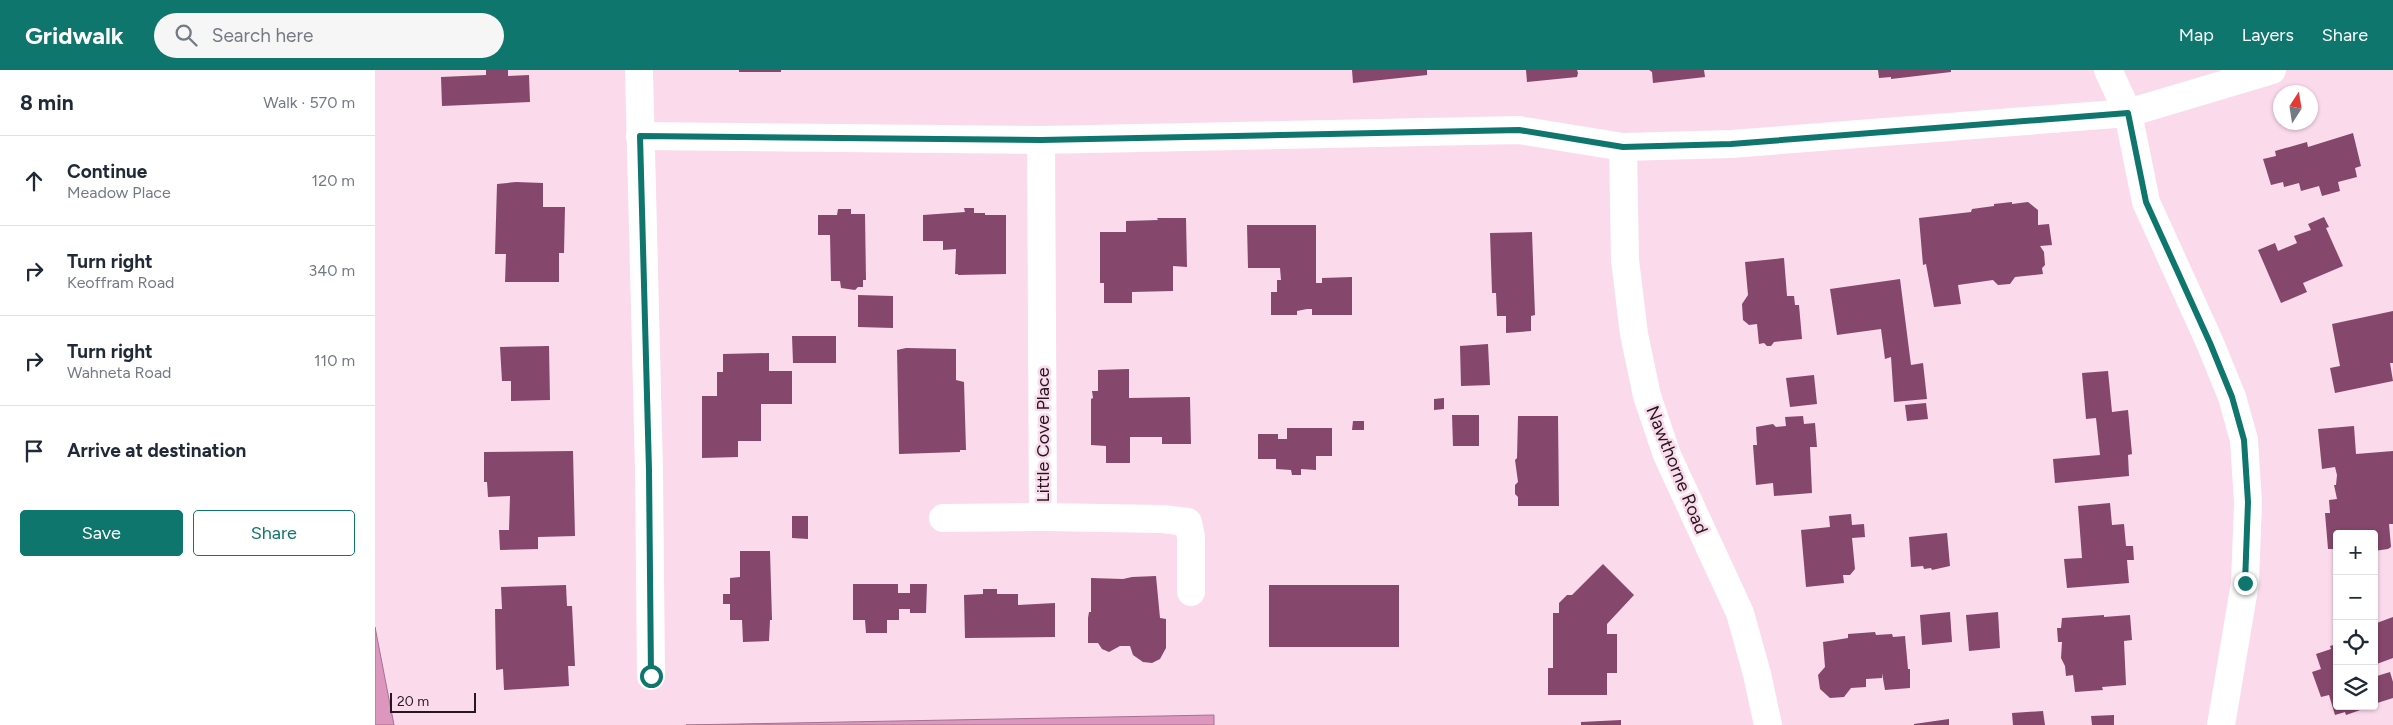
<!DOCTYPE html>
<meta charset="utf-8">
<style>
:root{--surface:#fff;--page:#f6f6f7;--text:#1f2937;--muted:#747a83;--line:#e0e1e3;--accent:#0f766e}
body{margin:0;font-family:Figtree,sans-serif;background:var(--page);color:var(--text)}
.controls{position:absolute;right:15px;bottom:15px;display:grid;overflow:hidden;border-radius:5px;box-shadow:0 1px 4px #0004}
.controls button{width:45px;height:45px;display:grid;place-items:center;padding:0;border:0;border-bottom:1px solid var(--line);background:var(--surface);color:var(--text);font:25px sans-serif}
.compass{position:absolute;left:1898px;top:15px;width:45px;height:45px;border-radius:50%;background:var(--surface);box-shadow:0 1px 4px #0004;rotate:12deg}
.scale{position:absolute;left:15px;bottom:12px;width:86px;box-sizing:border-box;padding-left:5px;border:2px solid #25191f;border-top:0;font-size:14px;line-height:18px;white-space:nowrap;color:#25191f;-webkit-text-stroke:4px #fbdaec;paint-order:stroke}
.stop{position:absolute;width:15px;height:15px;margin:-11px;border:4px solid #0f766e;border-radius:50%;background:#fff}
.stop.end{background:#0f766e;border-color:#fff;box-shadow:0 1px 5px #0008}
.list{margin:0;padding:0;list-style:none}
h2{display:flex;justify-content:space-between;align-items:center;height:65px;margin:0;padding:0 20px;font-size:21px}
h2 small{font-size:16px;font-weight:400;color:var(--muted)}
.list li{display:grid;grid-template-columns:32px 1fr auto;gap:15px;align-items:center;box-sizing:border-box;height:90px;padding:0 20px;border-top:1px solid var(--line)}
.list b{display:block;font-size:19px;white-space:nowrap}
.list p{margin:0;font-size:16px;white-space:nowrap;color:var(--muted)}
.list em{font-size:16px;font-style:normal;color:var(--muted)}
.actions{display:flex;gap:10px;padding:15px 20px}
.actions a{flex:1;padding:11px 0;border:1px solid var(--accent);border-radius:5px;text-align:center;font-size:18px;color:var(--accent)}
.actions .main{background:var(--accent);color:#fff}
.icon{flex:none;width:28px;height:28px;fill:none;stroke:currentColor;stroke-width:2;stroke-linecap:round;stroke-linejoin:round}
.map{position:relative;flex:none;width:2018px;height:655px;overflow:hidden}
header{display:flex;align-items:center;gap:30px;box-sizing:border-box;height:70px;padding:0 25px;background:var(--accent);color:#fff}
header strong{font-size:24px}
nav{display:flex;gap:28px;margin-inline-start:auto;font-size:18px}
.search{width:350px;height:45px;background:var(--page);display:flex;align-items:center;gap:12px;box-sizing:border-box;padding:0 18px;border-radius:28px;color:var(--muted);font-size:19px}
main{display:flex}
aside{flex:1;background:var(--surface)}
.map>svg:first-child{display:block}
.water{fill:#dd97be;stroke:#a6718e}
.building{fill:#85476c}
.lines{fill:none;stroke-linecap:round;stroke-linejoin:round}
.minor{stroke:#fff;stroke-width:28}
.route{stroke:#0f766e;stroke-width:6}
.labels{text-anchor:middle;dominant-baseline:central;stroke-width:5;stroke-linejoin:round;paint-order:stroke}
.street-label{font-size:18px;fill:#25191f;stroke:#fbdaec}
</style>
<header>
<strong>Gridwalk</strong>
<div class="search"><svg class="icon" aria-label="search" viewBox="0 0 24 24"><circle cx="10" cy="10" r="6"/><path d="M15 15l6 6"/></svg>Search here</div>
<nav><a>Map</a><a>Layers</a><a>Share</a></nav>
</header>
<main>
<aside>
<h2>8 min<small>Walk · 570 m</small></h2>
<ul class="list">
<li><svg class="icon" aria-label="ahead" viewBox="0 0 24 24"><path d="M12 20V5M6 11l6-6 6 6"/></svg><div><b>Continue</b><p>Meadow Place</p></div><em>120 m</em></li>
<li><svg class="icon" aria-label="right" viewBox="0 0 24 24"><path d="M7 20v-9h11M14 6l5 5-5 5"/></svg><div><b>Turn right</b><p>Keoffram Road</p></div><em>340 m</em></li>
<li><svg class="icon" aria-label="right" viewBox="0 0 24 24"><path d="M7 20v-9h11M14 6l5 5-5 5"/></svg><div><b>Turn right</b><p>Wahneta Road</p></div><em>110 m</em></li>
<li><svg class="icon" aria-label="arrive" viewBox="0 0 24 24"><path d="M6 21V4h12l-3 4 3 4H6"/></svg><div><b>Arrive at destination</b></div></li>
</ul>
<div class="actions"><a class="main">Save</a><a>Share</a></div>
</aside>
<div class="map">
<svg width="2018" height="655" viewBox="0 0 2018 655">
<rect width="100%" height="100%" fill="#fbdaec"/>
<g class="water">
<polygon points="0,557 19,655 0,655"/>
<polygon points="839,645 839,655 311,655"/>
</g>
<g class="building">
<polygon points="111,0 133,0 133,6 154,5 155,32 67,36 66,7 111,5"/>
<rect x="364" y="0" width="42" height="2"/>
<polygon points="977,0 1052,0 1052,5 978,13"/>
<polygon points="1151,0 1202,0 1203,3 1202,7 1152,12"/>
<polygon points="1274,0 1329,0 1330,7 1278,13 1277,2"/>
<polygon points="1503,0 1576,0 1576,2 1516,9 1516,7 1504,8"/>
<polygon points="1978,63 1986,96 1980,98 1982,107 1963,112 1965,121 1947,126 1944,116 1926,121 1924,113 1909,117 1908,112 1896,115 1888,89 1901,86 1900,81 1932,72 1933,77"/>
<polygon points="141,112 168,113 168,137 190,137 189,183 184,183 184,212 130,212 131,184 120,184 122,114"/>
<polygon points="1637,132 1637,134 1653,132 1663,140 1663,155 1674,154 1677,175 1665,176 1669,182 1670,195 1667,198 1668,204 1640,207 1635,214 1623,215 1618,210 1583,215 1586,234 1559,237 1551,194 1548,195 1544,148 1596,142 1597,139 1619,136 1619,134"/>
<polygon points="589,138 599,138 599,143 610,143 610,145 631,145 631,204 583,205 583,204 580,204 581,179 568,180 568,171 548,171 548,145 590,142"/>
<polygon points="463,139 476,139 476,144 490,144 491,210 488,210 488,217 483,217 480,220 466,218 465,211 456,211 455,165 443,165 443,145 462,145"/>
<polygon points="1949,147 1954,157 1951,158 1968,196 1928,213 1932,222 1906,233 1883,180 1900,173 1903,181 1922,173 1919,166 1936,160 1933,154"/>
<polygon points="782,148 811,148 812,197 798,196 798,221 757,222 757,233 729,233 729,213 725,213 725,162 751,162 751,151 783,150"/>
<polygon points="872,155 941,155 941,213 947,213 947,208 977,207 977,245 937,245 937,239 932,239 922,241 922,245 896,245 896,222 902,222 902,210 906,210 905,198 873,198"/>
<polygon points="1157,162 1160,245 1156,246 1156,261 1131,263 1131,246 1122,246 1121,223 1117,223 1115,163"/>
<polygon points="1409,188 1412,226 1419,226 1420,235 1424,235 1427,269 1399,272 1396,276 1392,276 1389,273 1384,274 1382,254 1374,255 1368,250 1367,234 1373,225 1370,192"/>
<polygon points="1525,209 1536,295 1548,293 1552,329 1519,332 1516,287 1510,289 1506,259 1462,265 1455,219"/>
<polygon points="483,225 518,226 518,258 483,257"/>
<polygon points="2018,241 2018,293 2015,293 2018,311 1960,323 1955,298 1965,296 1957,254"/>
<polygon points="417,266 461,266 461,293 418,293"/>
<polygon points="1113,274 1115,315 1086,316 1085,276"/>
<polygon points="174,276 175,330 136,331 136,311 127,311 125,277"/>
<polygon points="531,278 581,279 581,310 589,312 591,380 585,380 585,382 524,384 522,280"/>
<polygon points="394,283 394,301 417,301 417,334 386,334 386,371 363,371 363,387 327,388 327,326 342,326 342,302 348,302 348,284"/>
<polygon points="754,299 754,328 815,327 816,374 787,374 787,367 755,367 755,393 731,393 731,376 716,375 716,329 718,328 717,321 723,321 723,300"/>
<polygon points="1733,301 1737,342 1753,340 1757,384 1753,385 1754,406 1680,413 1678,389 1725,385 1721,348 1711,349 1707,303"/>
<polygon points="1439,305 1442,334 1415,337 1411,308"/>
<polygon points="1069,328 1069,339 1059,340 1059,329"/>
<polygon points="1551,333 1553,349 1532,351 1530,335"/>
<polygon points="1077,345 1104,345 1104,376 1078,376"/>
<polygon points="1143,346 1183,346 1184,436 1143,436 1143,427 1140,424 1140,415 1143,412 1140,390 1142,388"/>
<polygon points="1428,346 1429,354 1440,353 1442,377 1435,377 1437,423 1399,426 1398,413 1381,415 1378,375 1382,375 1381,357 1398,354 1401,357 1411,356 1410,347"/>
<polygon points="978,351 989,351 989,360 977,360"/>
<polygon points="1979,356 1981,384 2018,381 2018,454 2014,454 2016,477 2013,479 1999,481 1999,464 1962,464 1962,479 1953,479 1950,443 1955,443 1954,430 1962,429 1959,415 1961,415 1962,405 1960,397 1947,399 1943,359"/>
<polygon points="912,358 957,358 957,386 941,386 941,400 926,399 926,405 917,405 916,400 901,399 901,389 883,389 883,364 903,364 903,369 912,369"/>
<polygon points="198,381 200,466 163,467 163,479 125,480 124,460 134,460 135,426 113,427 112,412 109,412 109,382"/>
<polygon points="1735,433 1737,455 1749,454 1751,476 1758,476 1759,490 1752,490 1754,513 1692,518 1689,489 1707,488 1703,436"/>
<polygon points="1476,444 1477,455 1489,454 1490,467 1477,468 1480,499 1475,505 1468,505 1469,513 1431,517 1426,460 1455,457 1454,446"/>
<polygon points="417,446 433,446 433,469 417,468"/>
<polygon points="1572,463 1575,496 1557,500 1556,498 1549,499 1548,496 1536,497 1534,467"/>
<polygon points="365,481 395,481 397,550 395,550 394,571 368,572 367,550 355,550 355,534 348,534 348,524 355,524 355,508 365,507"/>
<polygon points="1228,494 1259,525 1232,554 1232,564 1242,564 1242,603 1232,603 1232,625 1173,625 1173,598 1178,598 1178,543 1184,543 1184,533 1192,525 1197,525"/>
<polygon points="781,506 785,548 791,549 791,578 785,589 777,593 768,592 758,585 755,576 745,576 734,582 727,579 723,573 713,573 713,548 714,542 716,542 716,508 748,509 757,507"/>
<polygon points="478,514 523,514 523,523 535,523 535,514 552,514 551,543 535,543 535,539 524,539 524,550 512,550 512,563 491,563 490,550 478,550"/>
<polygon points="191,515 192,536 197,536 200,596 193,596 194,616 129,620 128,599 121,600 120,539 127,539 126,517"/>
<rect x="894" y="515" width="130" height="62"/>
<polygon points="608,519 622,519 622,524 643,524 643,535 680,533 680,567 590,568 589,525 608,524"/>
<polygon points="1575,542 1577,572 1547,575 1545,545"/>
<polygon points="1623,542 1625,578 1594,581 1591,545"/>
<polygon points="1729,545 1729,547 1755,545 1757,570 1749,571 1751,615 1727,617 1728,620 1700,622 1698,605 1691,606 1690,596 1686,588 1687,572 1683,572 1682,558 1686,558 1687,548"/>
<polygon points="2018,547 2018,588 1999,595 1999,565 2003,564 1999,554"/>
<polygon points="1500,562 1501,565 1517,564 1518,567 1530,566 1533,599 1535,599 1535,618 1510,620 1507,603 1507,608 1491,609 1491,617 1476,618 1469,627 1455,628 1445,619 1443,605 1450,597 1448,572 1473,568 1473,564"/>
<polygon points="1962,574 1962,636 1994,637 1971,645 1970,642 1960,645 1954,625 1946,627 1937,602 1946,599 1941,584 1956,579 1955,576"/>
<polygon points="1999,600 2002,606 2015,602 2018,612 2018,628 1999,634"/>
<polygon points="1668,641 1670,655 1638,655 1637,643"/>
<polygon points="1739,645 1739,655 1717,655 1716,646"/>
<polygon points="1574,649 1574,655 1539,655 1539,654"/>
<polygon points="1246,650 1246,655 1206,655 1206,652"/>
</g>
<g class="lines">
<g class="minor">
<polyline points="264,0 274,400 276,606"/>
<polyline points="1733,0 1753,43 1771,132 1835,273 1857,327 1869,370 1873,433 1870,513 1846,655"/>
<polyline points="265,66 666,70 1144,60 1248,77 1356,74 1753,43 1897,0"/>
<polyline points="666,70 668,447 788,449 813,452 816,467 816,522"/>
<polyline points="1248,77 1250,190 1259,264 1272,326 1292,385 1365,543 1382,604 1393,655"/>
<polyline points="568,448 668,447"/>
</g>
</g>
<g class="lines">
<polyline class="route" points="276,606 274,400 265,66 666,70 1144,60 1248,77 1356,74 1753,43 1771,132 1835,273 1857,327 1869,370 1873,432 1870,513"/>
</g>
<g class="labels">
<g class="street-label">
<text transform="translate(668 365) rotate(-90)">Little Cove Place</text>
<text transform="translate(1302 400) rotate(68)">Nawthorne Road</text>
</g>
</g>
</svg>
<div class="controls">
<button>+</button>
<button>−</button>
<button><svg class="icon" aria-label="locate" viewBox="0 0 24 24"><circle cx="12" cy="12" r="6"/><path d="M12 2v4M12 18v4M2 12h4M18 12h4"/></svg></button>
<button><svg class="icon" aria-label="layers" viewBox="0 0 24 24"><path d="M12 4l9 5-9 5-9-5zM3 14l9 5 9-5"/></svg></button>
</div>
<svg class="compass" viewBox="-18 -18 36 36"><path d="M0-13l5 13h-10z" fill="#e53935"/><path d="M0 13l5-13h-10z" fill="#747a83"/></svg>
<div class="scale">20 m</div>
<div class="stop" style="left:276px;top:606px"></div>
<div class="stop end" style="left:1870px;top:513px"></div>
</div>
</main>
